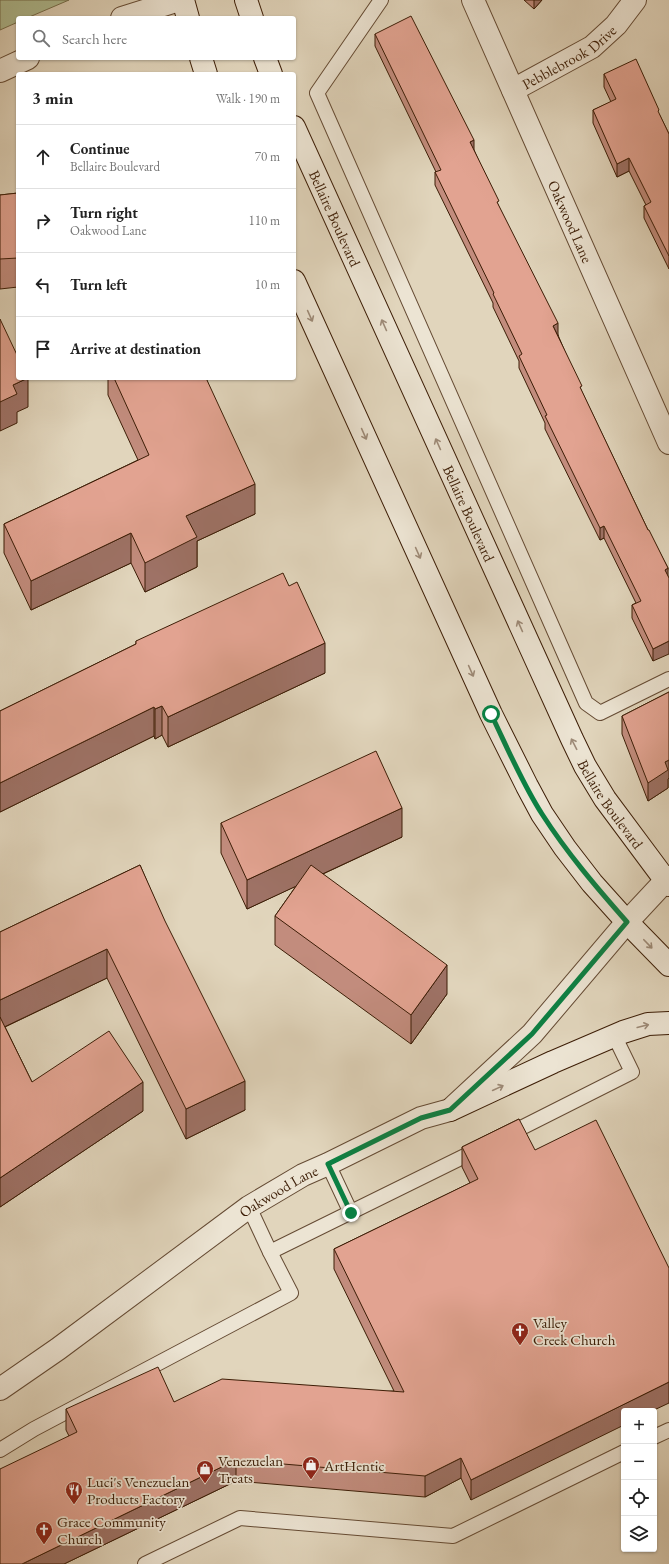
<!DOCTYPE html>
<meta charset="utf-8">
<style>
:root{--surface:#fff;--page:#f6f6f6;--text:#222;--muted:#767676;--line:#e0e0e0}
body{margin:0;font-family:"EB Garamond",serif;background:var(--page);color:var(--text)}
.controls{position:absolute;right:12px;bottom:12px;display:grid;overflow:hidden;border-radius:4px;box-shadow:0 1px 3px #0004}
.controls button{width:36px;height:36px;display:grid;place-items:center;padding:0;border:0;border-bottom:1px solid var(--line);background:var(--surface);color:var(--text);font:20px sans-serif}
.stop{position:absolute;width:12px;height:12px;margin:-9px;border:3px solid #0b8043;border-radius:50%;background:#fff}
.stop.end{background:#0b8043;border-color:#fff;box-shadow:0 1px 4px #0008}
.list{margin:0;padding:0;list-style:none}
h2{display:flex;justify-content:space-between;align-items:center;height:52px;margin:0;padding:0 16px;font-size:17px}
h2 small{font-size:13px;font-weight:400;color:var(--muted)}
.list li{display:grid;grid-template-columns:26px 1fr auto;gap:12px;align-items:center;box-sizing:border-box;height:64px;padding:0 16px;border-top:1px solid var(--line)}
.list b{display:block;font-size:15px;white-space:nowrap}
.list p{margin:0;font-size:13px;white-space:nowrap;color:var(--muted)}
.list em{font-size:13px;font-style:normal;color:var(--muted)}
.icon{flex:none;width:22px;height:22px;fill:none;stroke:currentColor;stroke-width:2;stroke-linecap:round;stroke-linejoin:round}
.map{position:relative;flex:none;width:669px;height:1564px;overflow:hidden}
.search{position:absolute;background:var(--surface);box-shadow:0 1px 3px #0004;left:16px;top:16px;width:280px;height:44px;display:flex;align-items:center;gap:10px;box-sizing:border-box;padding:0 14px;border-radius:4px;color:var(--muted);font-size:15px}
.panel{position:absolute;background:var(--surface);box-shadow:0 1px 3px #0004;left:16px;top:72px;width:280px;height:308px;border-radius:4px}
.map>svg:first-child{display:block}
.green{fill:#b0be93;stroke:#766e4c}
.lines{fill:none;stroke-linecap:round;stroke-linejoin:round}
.service-casing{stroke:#654b34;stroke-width:16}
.minor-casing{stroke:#654b34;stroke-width:24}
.tertiary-casing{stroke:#654b34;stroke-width:24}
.secondary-casing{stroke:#3c1d06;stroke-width:24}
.service{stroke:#ece4d3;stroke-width:14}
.minor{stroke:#ece4d3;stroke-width:22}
.tertiary{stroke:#ece4d3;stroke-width:22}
.secondary{stroke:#ece4d3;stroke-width:22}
.wall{fill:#c28c7d;stroke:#3c1d06}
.shaded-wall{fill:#9e7266;stroke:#3c1d06}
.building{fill:#e2a391;stroke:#3c1d06}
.oneway{stroke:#9d8a77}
.route{stroke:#0b8043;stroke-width:5}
.labels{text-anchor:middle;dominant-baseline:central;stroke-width:3.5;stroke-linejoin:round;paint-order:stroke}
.street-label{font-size:15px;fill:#3c1d06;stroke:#ece4d3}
.poi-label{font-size:15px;fill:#3c1d06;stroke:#ece4d3;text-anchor:start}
</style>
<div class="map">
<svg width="669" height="1564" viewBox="0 0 669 1564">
<rect width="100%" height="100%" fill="#e1d5bc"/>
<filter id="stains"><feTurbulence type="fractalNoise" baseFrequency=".005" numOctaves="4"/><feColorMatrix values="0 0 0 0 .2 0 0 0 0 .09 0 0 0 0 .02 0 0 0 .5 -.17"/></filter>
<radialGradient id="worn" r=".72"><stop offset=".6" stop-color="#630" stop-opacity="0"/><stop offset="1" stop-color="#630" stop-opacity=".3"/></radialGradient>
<polygon class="green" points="0,0 69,0 27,18 18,18 18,22 0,30"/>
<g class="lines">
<defs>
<g id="service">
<polyline points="381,0 317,93 586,703 600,713 669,679"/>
<polyline points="507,1135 632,1072 614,1035"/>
<polyline points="328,1164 351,1213"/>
<polyline points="270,1252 479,1149"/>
<polyline points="654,1437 669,1430"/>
<polyline points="0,1450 34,1429 291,1293 270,1252 249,1207"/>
<polyline points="145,1564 240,1518 453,1536 624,1452"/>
</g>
<g id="minor">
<path id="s1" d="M473 0 669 443"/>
<path id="s2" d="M513 90 592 47 616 25 635 0"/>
<path id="s3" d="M0 1389 58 1349 249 1207 303 1175 328 1164 421 1118 450 1110 532 1034 627 922 669 877"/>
</g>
<g id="tertiary">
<polyline points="122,18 179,0"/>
<polyline points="0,71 28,58"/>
</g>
<g id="secondary">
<polyline points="183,0 188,18"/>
<polyline points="246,0 252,18"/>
<polyline points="201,58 206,74"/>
<polyline points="265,58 271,74"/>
<path id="s4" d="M294 127 572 739 585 766 605 799 669 885"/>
<polyline points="294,281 491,714 527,786 542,814 565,848 592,883 627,922 669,965"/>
<polyline points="450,1110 553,1062 623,1032 648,1024 669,1023"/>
</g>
</defs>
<use href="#service" class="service-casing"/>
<use href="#minor" class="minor-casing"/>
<use href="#tertiary" class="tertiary-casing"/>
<use href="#secondary" class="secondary-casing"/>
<use href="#service" class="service"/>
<use href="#minor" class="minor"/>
<use href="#tertiary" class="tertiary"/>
<use href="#secondary" class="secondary"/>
</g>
<g class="wall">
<polygon points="524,0 542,0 534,9"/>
<polygon points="375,34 474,150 499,207 558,335 582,392 648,530 668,568 653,661 632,618 632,605 636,603 604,538 600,540 545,429 545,423 519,368 519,361 493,307 493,303 435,185 435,172 436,172 375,46"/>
<polygon points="604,74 659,114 669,134 669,269 644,218 644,206 646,205 629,171 617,177 593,123 593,110 611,102 604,87"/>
<polygon points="18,193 18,287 0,289 0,195"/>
<polygon points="108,378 206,378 255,514 197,541 197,567 145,592 131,563 31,610 4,553 4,524 138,460 108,395"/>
<polygon points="136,641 325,673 168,747 162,735 155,739 154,736 0,812 0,711 136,644"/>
<polygon points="669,692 669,778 668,779 668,788 648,801 622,734 622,716"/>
<polygon points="221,823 402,837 323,874 447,994 411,1044 275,945 275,916 296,886 247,909 221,853"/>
<polygon points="140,865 245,1110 186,1139 107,978 5,1027 32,1082 143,1111 0,1207 0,932"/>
<polygon points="519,1119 471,1500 461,1478 425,1497 236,1481 64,1564 0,1564 69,1436 66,1430 66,1409 174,1402 394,1391 334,1269 334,1249 470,1183 462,1167 462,1147"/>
</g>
<g class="shaded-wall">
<polygon points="534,0 542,0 534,9"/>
<polygon points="474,140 474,153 470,142"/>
<polygon points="629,158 629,171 617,177 617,164"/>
<polygon points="558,323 558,336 553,326"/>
<polygon points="28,378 28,407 17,412 17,423 0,431 0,402 13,385"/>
<polygon points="255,484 255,514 197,541 197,567 145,592 145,563 186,516"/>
<polygon points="604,526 604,538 600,540 600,528"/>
<polygon points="131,533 131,563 31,610 31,581"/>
<polygon points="668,568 668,581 665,570"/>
<polygon points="669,641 669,654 653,661 653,649"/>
<polygon points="325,643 325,673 168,747 168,717"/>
<polygon points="162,706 162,735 155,739 155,709"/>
<polygon points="154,707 154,736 0,812 0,783"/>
<polygon points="669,760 669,778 668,779 668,788 648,801 648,783 665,762"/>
<polygon points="402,808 402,837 247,909 247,880"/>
<polygon points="107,949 107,978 0,1029 0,1000"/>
<polygon points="447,965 447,994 411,1044 411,1015"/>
<polygon points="245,1081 245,1110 186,1139 186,1109"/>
<polygon points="143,1082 143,1111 0,1207 0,1178"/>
<polygon points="669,1382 669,1403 652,1411 624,1411 624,1425 471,1500 471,1480"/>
<polygon points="461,1458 461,1478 425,1497 425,1476"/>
<polygon points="236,1460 236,1481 64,1564 22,1564"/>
</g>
<g class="building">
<polygon points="411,16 474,140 470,142 499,201 497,202 558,323 553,326 582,386 580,387 648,530 649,530 668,568 665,570 669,578 669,641 653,649 632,605 641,601 604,526 600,528 545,416 547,415 519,356 522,354 493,294 494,293 435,172 441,170 375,34"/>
<polygon points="636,59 659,110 658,111 669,134 669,256 644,206 651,202 629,158 617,164 593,110 616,99 604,74"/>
<polygon points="18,193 18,258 0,259 0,195"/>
<polygon points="0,319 18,357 18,378 28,378 13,385 17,394 0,402"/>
<polygon points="114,378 206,378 255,484 186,516 197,537 145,563 131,533 31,581 4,524 149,455"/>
<polygon points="283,573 289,586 297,582 325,643 168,717 162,706 155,709 154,707 0,783 0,711 136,644 136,641"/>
<polygon points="669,692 669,760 665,762 668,770 648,783 622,716"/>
<polygon points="376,751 402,808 247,880 221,823"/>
<polygon points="140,865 165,921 245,1081 186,1109 107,949 0,1000 0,932"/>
<polygon points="311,865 447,965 411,1015 275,916"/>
<polygon points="0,1017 32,1082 109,1031 143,1082 0,1178"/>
<polygon points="519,1119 535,1150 596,1120 669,1268 669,1382 471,1480 461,1458 425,1476 236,1460 22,1564 0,1564 0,1469 77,1432 66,1409 158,1367 174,1402 222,1379 404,1392 334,1249 478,1179 462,1147"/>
</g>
<defs><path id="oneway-shaft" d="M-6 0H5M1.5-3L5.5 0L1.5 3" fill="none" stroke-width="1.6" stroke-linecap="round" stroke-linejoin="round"/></defs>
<g class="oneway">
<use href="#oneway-shaft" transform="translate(310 316) rotate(66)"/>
<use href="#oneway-shaft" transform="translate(384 325) rotate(-114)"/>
<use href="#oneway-shaft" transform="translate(364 434) rotate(66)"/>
<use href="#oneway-shaft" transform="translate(438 444) rotate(-114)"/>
<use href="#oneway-shaft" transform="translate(418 553) rotate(66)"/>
<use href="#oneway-shaft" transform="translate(520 626) rotate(-114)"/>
<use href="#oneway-shaft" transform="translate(471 671) rotate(66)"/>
<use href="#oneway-shaft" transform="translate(574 744) rotate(-117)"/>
<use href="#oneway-shaft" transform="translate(648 944) rotate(46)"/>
<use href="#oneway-shaft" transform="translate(643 1026) rotate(-14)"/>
<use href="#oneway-shaft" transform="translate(498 1088) rotate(-25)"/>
</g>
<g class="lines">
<path class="route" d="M351 1213 328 1164 421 1118 450 1110 532 1034 627 922C597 888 567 853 542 814 522 783 507 747 491 714"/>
</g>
<defs>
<symbol id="church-pin" viewBox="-11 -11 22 30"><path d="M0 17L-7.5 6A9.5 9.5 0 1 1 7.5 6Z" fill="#8f2418" stroke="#ece4d3"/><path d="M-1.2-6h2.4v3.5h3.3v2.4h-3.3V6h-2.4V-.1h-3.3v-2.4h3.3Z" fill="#fff"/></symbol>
<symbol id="shop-pin" viewBox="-11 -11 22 30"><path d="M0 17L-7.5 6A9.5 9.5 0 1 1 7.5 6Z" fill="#8f2418" stroke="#ece4d3"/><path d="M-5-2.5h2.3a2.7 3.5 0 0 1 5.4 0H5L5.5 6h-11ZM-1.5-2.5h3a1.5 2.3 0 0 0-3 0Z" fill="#fff"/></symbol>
<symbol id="restaurant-pin" viewBox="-11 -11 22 30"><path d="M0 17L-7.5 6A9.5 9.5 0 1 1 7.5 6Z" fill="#8f2418" stroke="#ece4d3"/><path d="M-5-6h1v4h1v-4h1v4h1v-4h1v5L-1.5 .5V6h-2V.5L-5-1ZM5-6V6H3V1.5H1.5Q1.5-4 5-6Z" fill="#fff"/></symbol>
</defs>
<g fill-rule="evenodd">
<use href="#church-pin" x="510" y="1321" width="20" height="27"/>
<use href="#shop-pin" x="301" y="1455" width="20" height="27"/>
<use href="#shop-pin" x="195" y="1459" width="20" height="27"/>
<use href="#restaurant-pin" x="64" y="1480" width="20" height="27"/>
<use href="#church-pin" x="34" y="1520" width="20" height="27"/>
</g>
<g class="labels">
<g class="street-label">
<text stroke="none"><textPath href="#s2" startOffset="65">Pebblebrook Drive</textPath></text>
<text stroke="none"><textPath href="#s4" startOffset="100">Bellaire Boulevard</textPath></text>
<text stroke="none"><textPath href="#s1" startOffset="242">Oakwood Lane</textPath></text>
<text stroke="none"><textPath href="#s4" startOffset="424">Bellaire Boulevard</textPath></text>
<text stroke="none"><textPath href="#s4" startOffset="748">Bellaire Boulevard</textPath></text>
<text stroke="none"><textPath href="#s3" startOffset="342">Oakwood Lane</textPath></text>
</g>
<g class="poi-label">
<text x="533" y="1322">Valley<tspan x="533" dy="17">Creek Church</tspan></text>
<text x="218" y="1460">Venezuelan<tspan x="218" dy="17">Treats</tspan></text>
<text x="324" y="1465">ArtHentic</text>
<text x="87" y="1481">Luci's Venezuelan<tspan x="87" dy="17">Products Factory</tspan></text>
<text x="57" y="1521">Grace Community<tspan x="57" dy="17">Church</tspan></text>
</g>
</g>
<rect width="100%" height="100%" filter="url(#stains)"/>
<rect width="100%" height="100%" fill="url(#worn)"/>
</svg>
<div class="controls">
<button>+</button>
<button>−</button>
<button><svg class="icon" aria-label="locate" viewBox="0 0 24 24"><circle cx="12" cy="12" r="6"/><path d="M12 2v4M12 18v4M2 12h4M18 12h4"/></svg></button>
<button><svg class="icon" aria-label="layers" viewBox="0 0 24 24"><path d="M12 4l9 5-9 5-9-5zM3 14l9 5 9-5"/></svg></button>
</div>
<div class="stop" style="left:491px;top:714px"></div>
<div class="stop end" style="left:351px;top:1213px"></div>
<div class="search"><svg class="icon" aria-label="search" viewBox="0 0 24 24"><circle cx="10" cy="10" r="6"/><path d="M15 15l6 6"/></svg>Search here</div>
<section class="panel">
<h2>3 min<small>Walk · 190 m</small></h2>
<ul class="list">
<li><svg class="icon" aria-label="ahead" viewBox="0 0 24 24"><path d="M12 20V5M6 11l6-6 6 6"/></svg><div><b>Continue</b><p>Bellaire Boulevard</p></div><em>70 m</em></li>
<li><svg class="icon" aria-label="right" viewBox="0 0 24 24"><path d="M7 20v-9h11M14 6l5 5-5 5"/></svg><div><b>Turn right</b><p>Oakwood Lane</p></div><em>110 m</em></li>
<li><svg class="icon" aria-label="left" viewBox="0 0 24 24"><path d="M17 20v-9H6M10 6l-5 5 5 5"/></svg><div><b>Turn left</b></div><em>10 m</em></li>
<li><svg class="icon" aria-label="arrive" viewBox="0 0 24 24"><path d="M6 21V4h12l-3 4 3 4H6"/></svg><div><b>Arrive at destination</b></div></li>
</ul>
</section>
</div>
